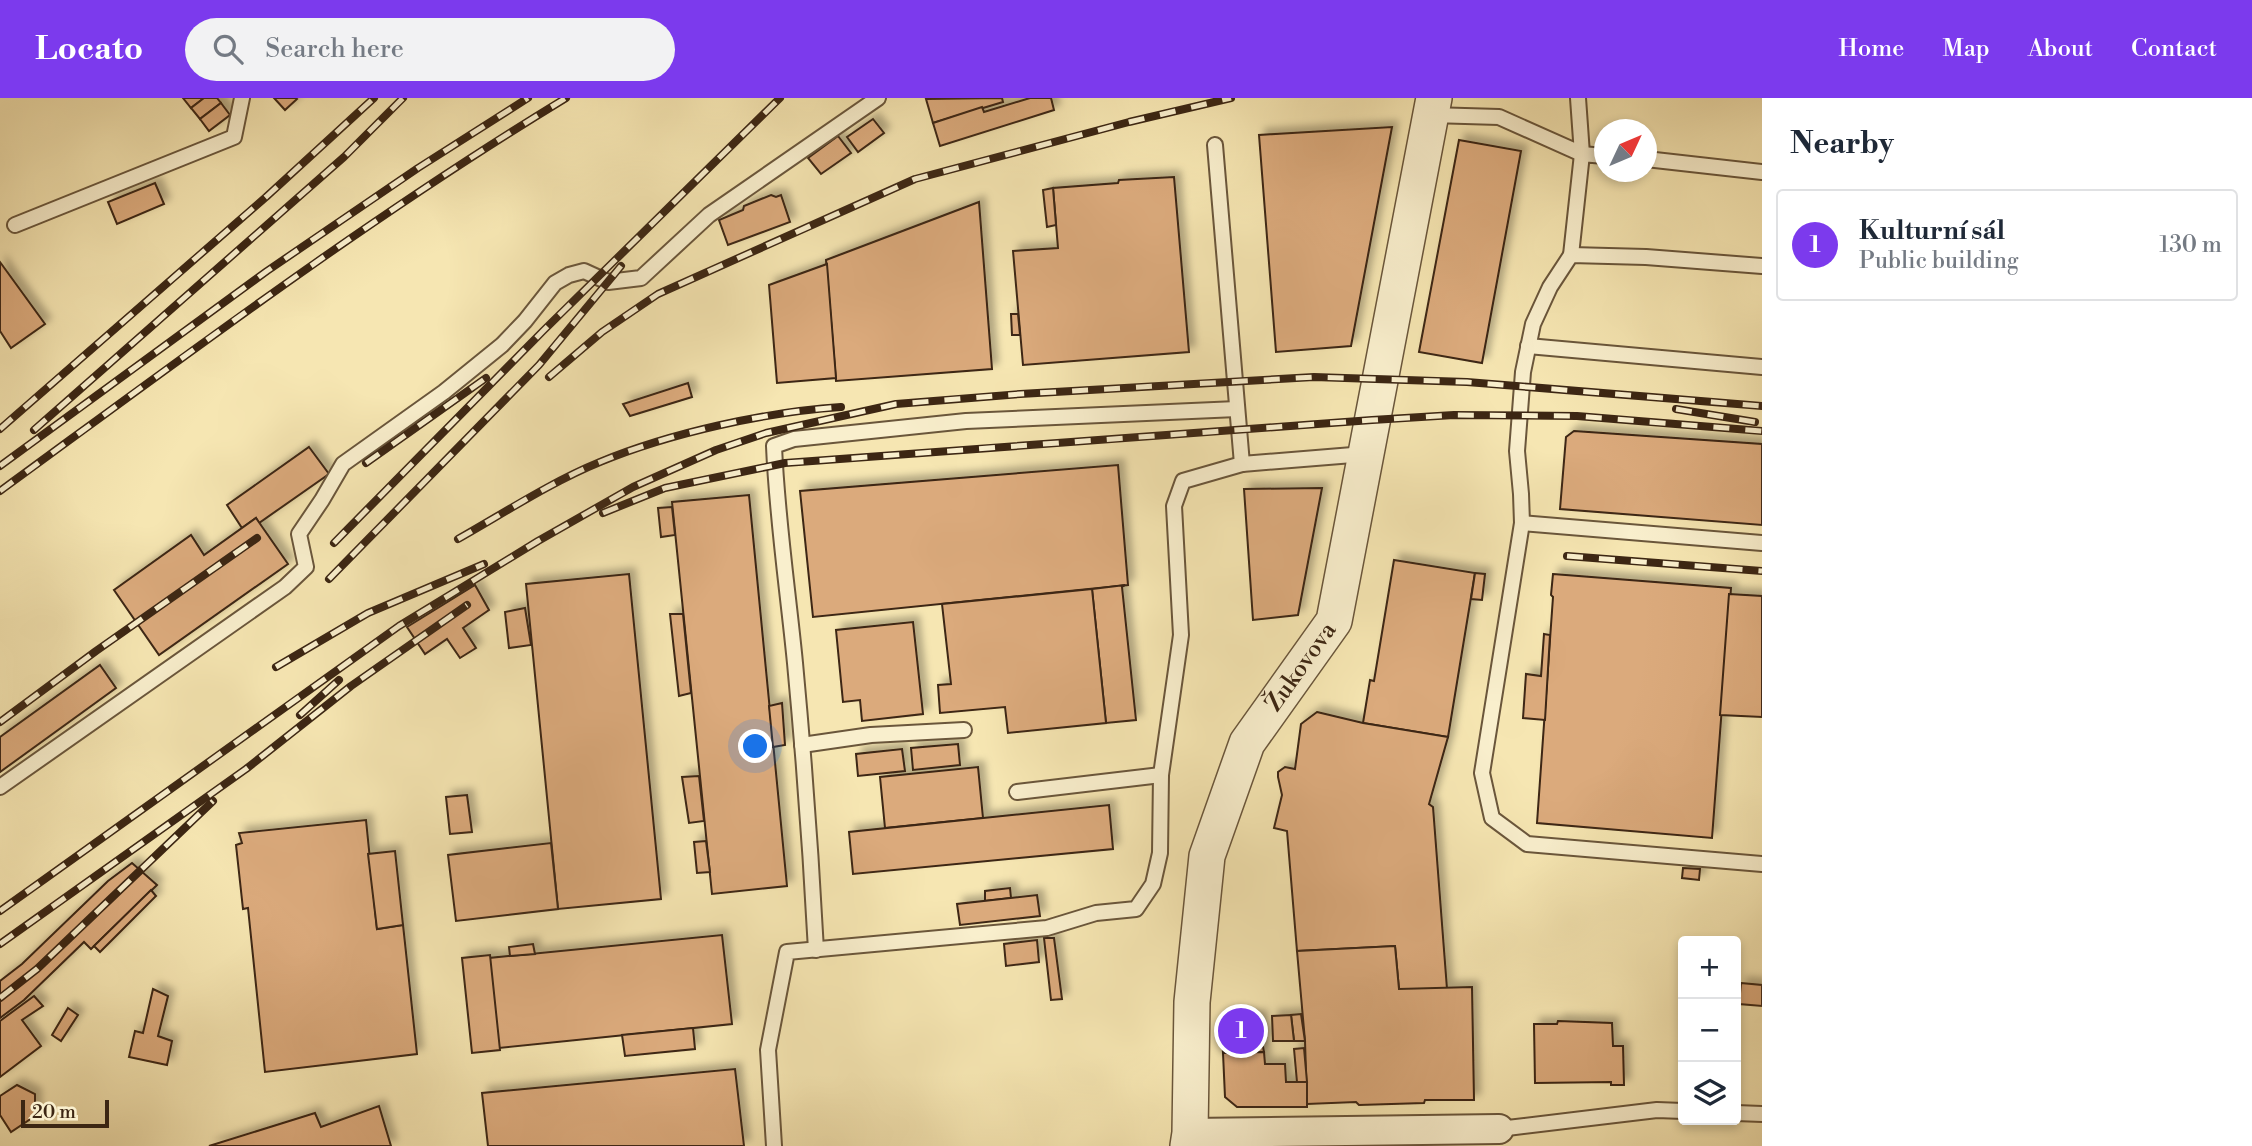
<!DOCTYPE html>
<meta charset="utf-8">
<style>
:root{--surface:#fff;--page:#f2f2f3;--text:#1f2937;--muted:#747a83;--line:#e0e1e3;--accent:#7c3aed}
body{margin:0;font-family:"Libre Bodoni",serif;background:var(--page);color:var(--text)}
.controls{position:absolute;right:21px;bottom:21px;display:grid;overflow:hidden;border-radius:7px;box-shadow:0 4px 10px #0003}
.controls button{width:63px;height:63px;display:grid;place-items:center;padding:0;border:0;border-bottom:2px solid var(--line);background:var(--surface);color:var(--text);font:35px sans-serif}
.compass{position:absolute;left:1594px;top:21px;width:63px;height:63px;border-radius:50%;background:var(--surface);box-shadow:0 4px 10px #0003;rotate:46deg}
.scale{position:absolute;left:21px;bottom:18px;width:88px;box-sizing:border-box;padding-left:7px;border:4px solid #3c2613;border-top:0;font-size:19px;line-height:24px;white-space:nowrap;color:#3c2613;-webkit-text-stroke:5px #f9efcd;paint-order:stroke}
.you{position:absolute;left:756px;top:649px;width:24px;height:24px;margin:-18px;border:5px solid #fff;border-radius:50%;background:#1a73e8;box-shadow:0 0 0 10px #1a73e833}
.badge{display:grid;place-items:center;width:46px;height:46px;border-radius:50%;background:var(--accent);color:#fff;font-size:23px;font-weight:700}
.pin{position:absolute;translate:-50% -50%;border:4px solid #fff;box-shadow:0 2px 7px #0006}
.list{margin:0;padding:0;list-style:none}
h2{display:flex;justify-content:space-between;align-items:center;height:91px;margin:0;padding:0 28px;font-size:30px}
h2 small{font-size:23px;font-weight:400;color:var(--muted)}
.list li{display:grid;grid-template-columns:46px 1fr auto;gap:21px;align-items:center;box-sizing:border-box;height:112px;margin:0 14px 14px;padding:0 14px;border:2px solid var(--line);border-radius:7px}
.list b{display:block;font-size:26px;white-space:nowrap}
.list p{margin:0;font-size:23px;white-space:nowrap;color:var(--muted)}
.list em{font-size:23px;font-style:normal;color:var(--muted)}
.icon{flex:none;width:38px;height:38px;fill:none;stroke:currentColor;stroke-width:2;stroke-linecap:round;stroke-linejoin:round}
.map{position:relative;flex:none;width:1762px;height:1048px;overflow:hidden}
header{display:flex;align-items:center;gap:42px;box-sizing:border-box;height:98px;padding:0 35px;background:var(--accent);color:#fff}
header strong{font-size:33px}
nav{display:flex;gap:38px;margin-inline-start:auto;font-size:24px}
.search{width:490px;height:63px;background:var(--page);display:flex;align-items:center;gap:18px;box-sizing:border-box;padding:0 24px;border-radius:38px;color:var(--muted);font-size:26px}
main{display:flex}
aside{flex:1;background:var(--surface)}
.map>svg:first-child{display:block}
.building{fill:#dbaa7b;stroke:#3c2613;stroke-width:2;filter:url(#shadow)}
.lines{fill:none;stroke-linecap:round;stroke-linejoin:round}
.service-casing{stroke:#6a563b;stroke-width:18}
.minor-casing{stroke:#6a563b;stroke-width:32}
.tertiary-casing{stroke:#6a563b;stroke-width:38}
.service{stroke:#f9efcd;stroke-width:14}
.minor{stroke:#f9efcd;stroke-width:28}
.tertiary{stroke:#f9efcd;stroke-width:35}
.rail-casing{stroke:#3c2613;stroke-width:8}
.rail{stroke:#f9efcd;stroke-width:5;stroke-dasharray:16;stroke-linecap:butt}
.labels{text-anchor:middle;dominant-baseline:central;stroke-width:5;stroke-linejoin:round;paint-order:stroke}
.street-label{font-size:24px;fill:#3c2613;stroke:#f9efcd}
</style>
<header>
<strong>Locato</strong>
<div class="search"><svg class="icon" aria-label="search" viewBox="0 0 24 24"><circle cx="10" cy="10" r="6"/><path d="M15 15l6 6"/></svg>Search here</div>
<nav><a>Home</a><a>Map</a><a>About</a><a>Contact</a></nav>
</header>
<main>
<div class="map">
<svg width="1762" height="1048" viewBox="0 0 1762 1048">
<defs>
<filter id="shadow"><feDropShadow dx="6" dy="-6" stdDeviation="3.5" flood-color="#0004"/></filter>
</defs>
<rect width="100%" height="100%" fill="#f6e6b2"/>
<filter id="stains"><feTurbulence type="fractalNoise" baseFrequency=".00286" numOctaves="4"/><feColorMatrix values="0 0 0 0 .2 0 0 0 0 .09 0 0 0 0 .02 0 0 0 .5 -.17"/></filter>
<radialGradient id="worn" r=".72"><stop offset=".6" stop-color="#630" stop-opacity="0"/><stop offset="1" stop-color="#630" stop-opacity=".3"/></radialGradient>
<g class="building">
<polygon points="183,0 204,0 191,10"/>
<polygon points="204,0 217,0 221,5 200,21 191,10"/>
<polygon points="274,0 296,0 297,1 285,12"/>
<polygon points="1002,0 1003,4 933,25 926,1"/>
<polygon points="1030,0 1051,0 1054,12 940,48 933,25 982,9 984,14"/>
<polygon points="221,5 230,17 209,33 200,21"/>
<polygon points="873,21 884,35 858,54 847,39"/>
<polygon points="1392,29 1351,248 1276,254 1259,37"/>
<polygon points="838,38 851,55 821,76 808,60"/>
<polygon points="1459,42 1521,53 1482,265 1419,254"/>
<polygon points="1174,79 1189,254 1023,267 1013,153 1058,150 1053,90 1118,85 1119,82"/>
<polygon points="155,85 164,106 117,126 108,104"/>
<polygon points="1053,90 1056,127 1047,129 1043,92"/>
<polygon points="771,97 776,99 781,97 790,124 728,147 719,122 743,112 744,108"/>
<polygon points="979,104 992,271 836,283 826,162"/>
<polygon points="0,164 45,226 11,250 0,233"/>
<polygon points="827,166 836,280 777,285 769,187"/>
<polygon points="1011,216 1018,216 1020,237 1012,237"/>
<polygon points="688,285 692,299 630,318 623,306"/>
<polygon points="1574,333 1762,346 1762,427 1560,411 1566,339"/>
<polygon points="309,349 329,376 259,425 256,420 242,430 227,407"/>
<polygon points="1118,367 1128,487 813,519 800,393"/>
<polygon points="1322,390 1298,517 1253,522 1244,391"/>
<polygon points="749,397 787,788 712,796 672,404"/>
<polygon points="672,409 675,437 661,439 658,410"/>
<polygon points="256,420 288,466 159,557 114,492 191,437 204,457"/>
<polygon points="1394,462 1475,475 1448,639 1363,625 1370,582 1374,583"/>
<polygon points="1475,475 1485,476 1482,502 1471,501"/>
<polygon points="629,476 661,801 558,811 526,486"/>
<polygon points="1553,476 1731,490 1712,740 1537,725 1553,499 1551,497"/>
<polygon points="475,487 489,512 463,530 476,550 460,560 447,541 425,556 407,529"/>
<polygon points="1125,487 1122,489 1136,622 1106,625 1092,491"/>
<polygon points="1092,491 1106,625 1008,635 1005,609 940,615 938,587 951,586 942,506"/>
<polygon points="1729,496 1762,498 1762,619 1720,617"/>
<polygon points="525,510 531,547 509,550 505,514"/>
<polygon points="670,516 683,516 691,595 679,598"/>
<polygon points="913,524 923,616 862,623 860,602 843,604 836,532"/>
<polygon points="1544,536 1550,537 1545,622 1523,620 1526,576 1541,578"/>
<polygon points="100,567 116,590 0,674 0,639"/>
<polygon points="782,605 785,647 773,649 769,608"/>
<polygon points="1317,614 1363,625 1448,639 1429,706 1433,709 1447,891 1399,891 1395,848 1297,853 1287,733 1274,730 1282,697 1278,679 1278,674 1285,669 1295,671 1301,626"/>
<polygon points="958,646 960,667 913,672 911,650"/>
<polygon points="902,651 905,673 858,678 856,656"/>
<polygon points="978,669 983,720 885,730 880,679"/>
<polygon points="699,678 704,723 689,725 682,679"/>
<polygon points="467,697 472,734 450,736 446,699"/>
<polygon points="1109,707 1113,751 853,776 849,734"/>
<polygon points="366,722 377,831 403,827 417,956 265,974 248,810 243,811 236,747 242,745 239,735"/>
<polygon points="706,743 710,774 697,775 694,744"/>
<polygon points="551,745 558,811 456,823 448,757"/>
<polygon points="395,753 403,827 377,831 368,756"/>
<polygon points="132,765 157,787 91,851 84,844 24,902 0,920 0,883 22,866 108,783"/>
<polygon points="1683,770 1700,771 1699,782 1682,780"/>
<polygon points="1010,790 1011,800 985,803 985,793"/>
<polygon points="151,792 156,798 100,854 94,848"/>
<polygon points="1037,797 1040,818 960,827 957,806"/>
<polygon points="722,837 732,926 499,950 489,860"/>
<polygon points="1044,840 1054,840 1062,901 1051,902"/>
<polygon points="1037,842 1039,864 1006,868 1004,846"/>
<polygon points="533,846 535,856 510,858 509,849"/>
<polygon points="1395,848 1399,891 1472,889 1474,1002 1425,1002 1424,1005 1359,1007 1356,1004 1307,1006 1305,943 1297,853"/>
<polygon points="490,857 500,952 472,955 462,860"/>
<polygon points="1741,885 1762,887 1762,908 1739,906"/>
<polygon points="153,891 168,898 158,938 172,943 167,967 129,959 135,933 143,935"/>
<polygon points="34,898 43,908 22,922 41,948 0,979 0,923"/>
<polygon points="68,910 78,917 61,943 52,937"/>
<polygon points="1301,916 1305,943 1294,943 1291,917"/>
<polygon points="1291,917 1294,943 1273,943 1272,918"/>
<polygon points="1261,918 1262,932 1266,939 1262,943 1264,954 1223,955 1221,920"/>
<polygon points="1558,923 1612,925 1613,948 1623,948 1624,987 1611,987 1611,984 1535,985 1534,926 1557,926"/>
<polygon points="693,930 695,951 625,958 622,937"/>
<polygon points="1304,950 1307,984 1297,984 1294,951"/>
<polygon points="1264,954 1265,966 1285,966 1286,984 1307,984 1307,1009 1237,1009 1225,999 1223,955"/>
<polygon points="735,971 744,1048 488,1048 482,995"/>
<polygon points="17,987 35,996 35,1018 11,1034 0,1017 0,998"/>
<polygon points="379,1008 391,1048 209,1048 315,1015 321,1029"/>
</g>
<g class="lines">
<defs>
<g id="service">
<polyline points="1431,17 1499,19 1582,56 1578,0"/>
<polyline points="1215,47 1242,366 1365,356"/>
<polyline points="1646,61 1762,74"/>
<polyline points="15,127 234,39 242,0"/>
<polyline points="1571,157 1582,56 1604,58"/>
<polyline points="1762,168 1646,159 1571,157 1550,189 1533,226 1523,274 1517,353 1521,396 1522,425 1482,675 1492,720 1527,746 1762,766"/>
<polyline points="1528,248 1762,269"/>
<polyline points="1522,425 1762,445"/>
<polyline points="802,647 871,637 964,632"/>
<polyline points="0,689 285,489 306,469 299,436 322,402 343,366 444,294 502,247 525,223 555,185 569,177 584,173 608,184 641,180 709,117 878,0"/>
<polyline points="1017,694 1161,677"/>
<path d="M816 852C811 756 804 661 795 565 788 493 777 421 774 348L794 341 966 323 1237 311"/>
<polyline points="1736,1015 1762,1016"/>
<polyline points="1499,1031 1657,1012 1683,1013"/>
<polyline points="774,1048 768,952 787,854 1047,830 1096,815 1136,811 1153,786 1160,755 1161,677 1181,537 1174,408 1183,383 1242,366"/>
</g>
<polyline id="minor" points="1190,1035 1499,1031"/>
<g id="tertiary">
<path id="s1" d="M1188 1048 1190 1035 1192 904 1207 758 1247 645 1334 523 1434 0"/>
</g>
</defs>
<use href="#service" class="service-casing"/>
<use href="#minor" class="minor-casing"/>
<use href="#tertiary" class="tertiary-casing"/>
<use href="#service" class="service"/>
<use href="#minor" class="minor"/>
<use href="#tertiary" class="tertiary"/>
<defs>
<g id="rail">
<polyline points="549,279 602,234 658,196 915,81 1129,24 1231,0"/>
<polyline points="1676,311 1755,324"/>
<polyline points="0,331 266,99 374,0"/>
<polyline points="34,332 344,59 403,0"/>
<polyline points="366,365 486,280"/>
<polyline points="0,368 267,173 418,70 528,0"/>
<path d="M0 393C185 258 370 119 566 0"/>
<polyline points="603,415 665,390 785,365 1372,322 1454,317 1577,318 1762,333"/>
<path d="M458 441C504 415 551 384 600 364 670 335 765 314 841 309"/>
<polyline points="334,445 543,233 780,0"/>
<polyline points="1567,458 1762,473"/>
<polyline points="329,481 539,267 621,168"/>
<polyline points="276,569 368,515 484,466"/>
<polyline points="300,617 339,582"/>
<polyline points="0,624 96,553 257,440"/>
<polyline points="0,813 399,528 538,443 633,389 716,352 766,335 896,306 1020,296 1314,279 1467,284 1762,308"/>
<polyline points="0,846 246,671 351,588 467,507"/>
<polyline points="0,900 37,871 213,703"/>
</g>
</defs>
<use href="#rail" class="rail-casing"/>
<use href="#rail" class="rail"/>
</g>
<g class="labels">
<g class="street-label">
<text stroke="none"><textPath href="#s1" startOffset="504">Žukovova</textPath></text>
</g>
</g>
<rect width="100%" height="100%" filter="url(#stains)"/>
<rect width="100%" height="100%" fill="url(#worn)"/>
</svg>
<div class="controls">
<button>+</button>
<button>−</button>
<button><svg class="icon" aria-label="layers" viewBox="0 0 24 24"><path d="M12 4l9 5-9 5-9-5zM3 14l9 5 9-5"/></svg></button>
</div>
<svg class="compass" viewBox="-18 -18 36 36"><path d="M0-13l5 13h-10z" fill="#e53935"/><path d="M0 13l5-13h-10z" fill="#747a83"/></svg>
<div class="scale">20 m</div>
<div class="you"></div>
<div class="pin badge" style="left:1241px;top:933px">1</div>
</div>
<aside>
<h2>Nearby<small></small></h2>
<ul class="list">
<li><span class="badge">1</span><div><b>Kulturní sál</b><p>Public building</p></div><em>130 m</em></li>
</ul>
</aside>
</main>
